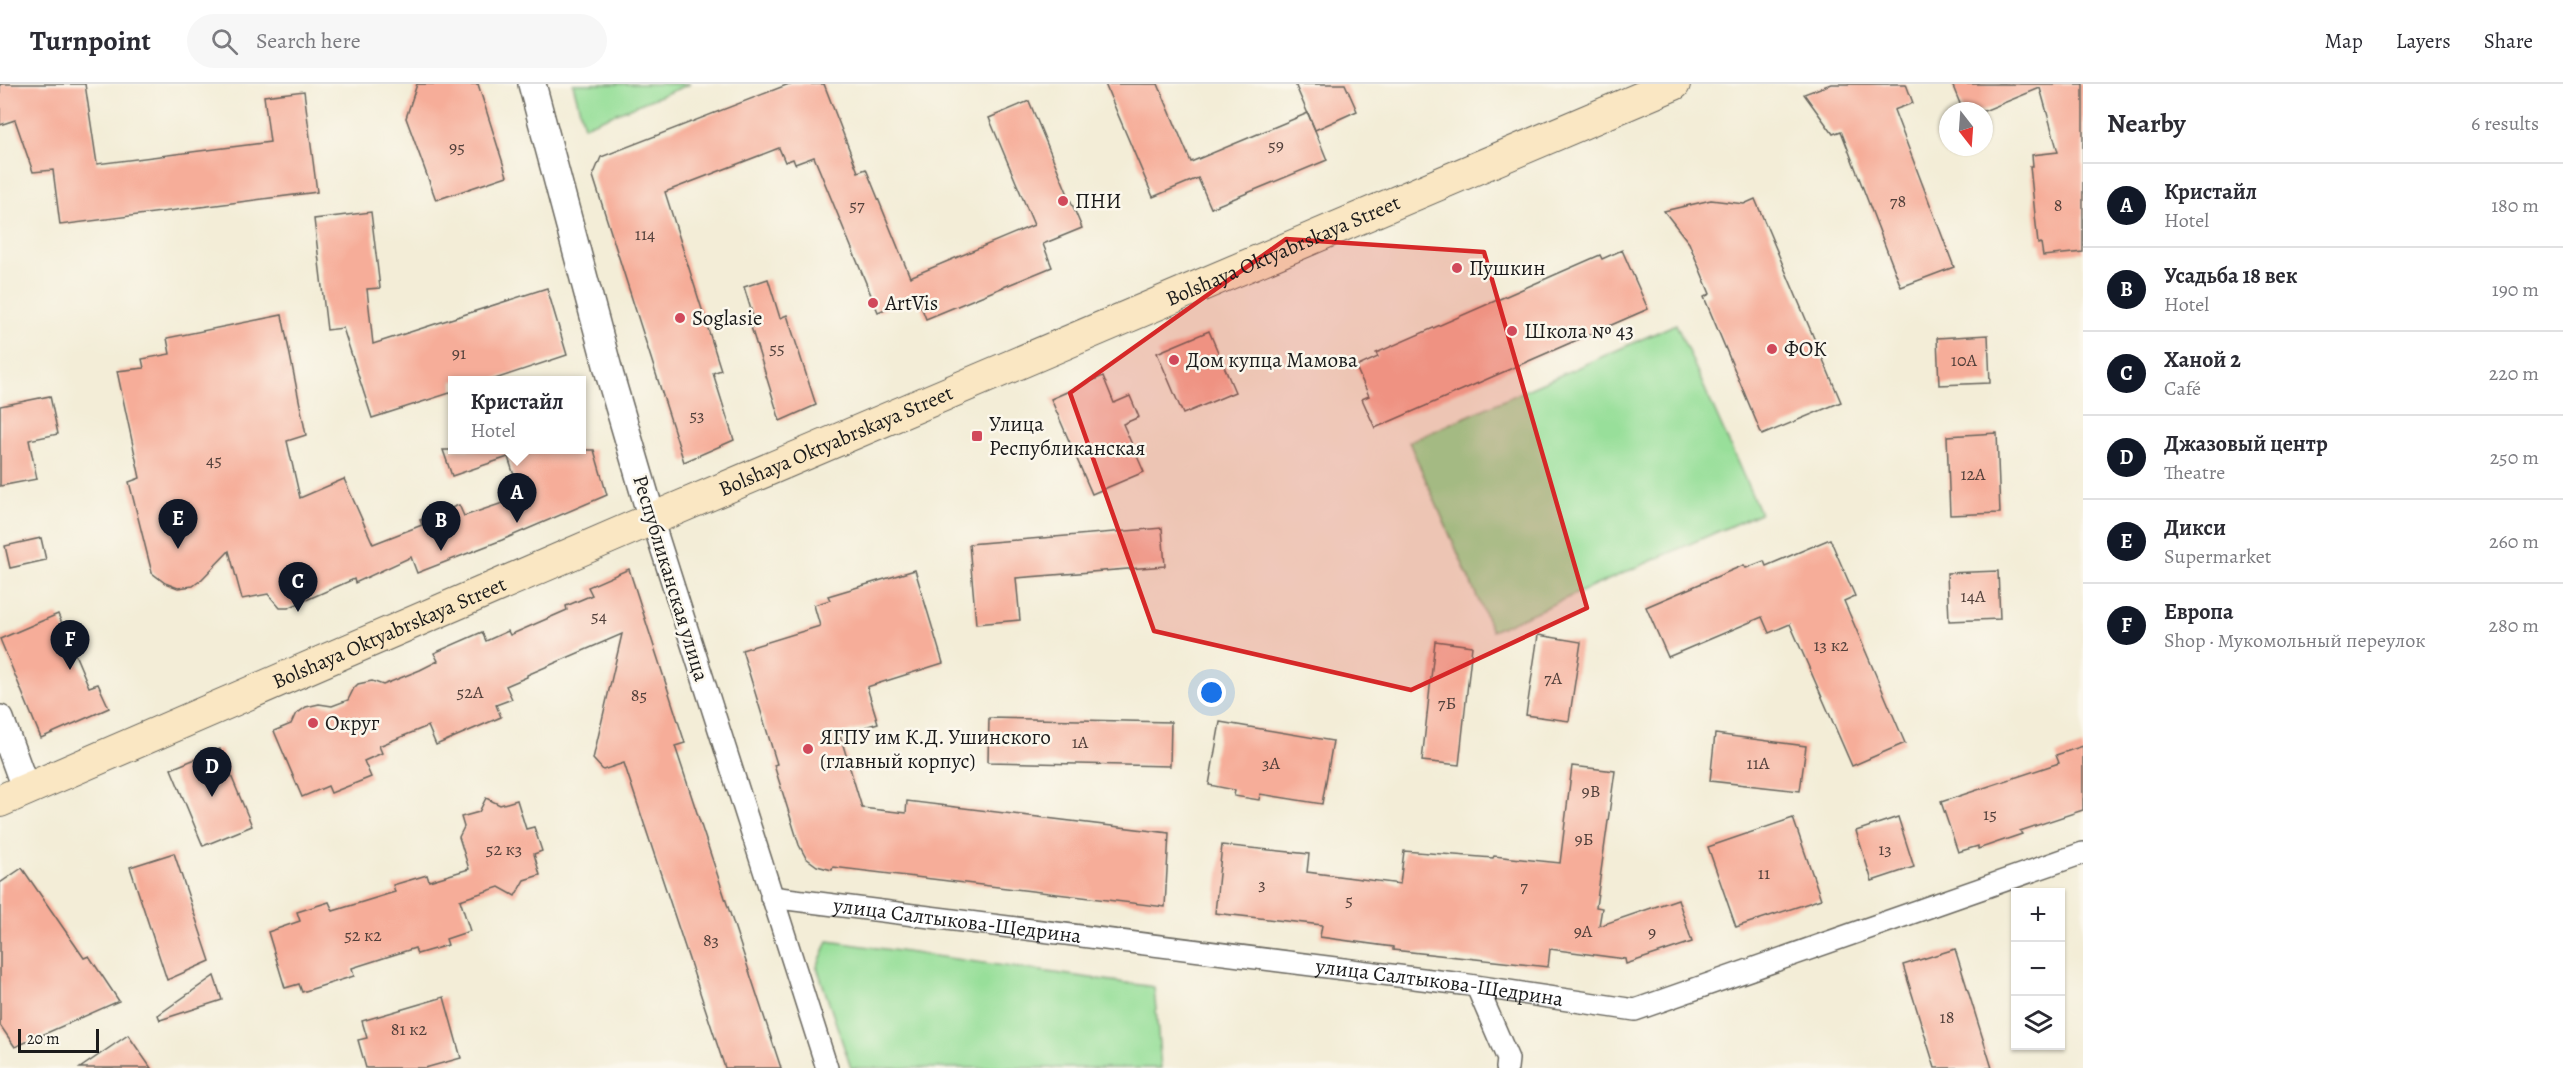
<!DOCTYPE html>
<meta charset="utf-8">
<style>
:root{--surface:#fff;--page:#f7f7f7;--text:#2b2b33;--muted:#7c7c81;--line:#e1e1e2;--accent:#111827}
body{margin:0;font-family:Alegreya,serif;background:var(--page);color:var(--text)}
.controls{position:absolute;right:18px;bottom:18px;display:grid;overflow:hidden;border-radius:0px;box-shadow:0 2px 4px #0004}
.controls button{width:54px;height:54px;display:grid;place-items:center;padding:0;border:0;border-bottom:2px solid var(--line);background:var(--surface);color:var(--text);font:30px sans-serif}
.compass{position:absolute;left:1939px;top:18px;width:54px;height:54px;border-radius:50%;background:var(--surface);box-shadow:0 2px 4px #0004;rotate:163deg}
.scale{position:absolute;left:18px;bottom:15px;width:81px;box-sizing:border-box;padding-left:6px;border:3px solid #1c1c1c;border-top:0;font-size:16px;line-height:21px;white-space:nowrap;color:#1c1c1c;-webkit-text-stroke:4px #fbf7ec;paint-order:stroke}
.you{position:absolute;left:1212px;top:609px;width:21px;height:21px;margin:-15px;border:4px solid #fff;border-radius:50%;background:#1a73e8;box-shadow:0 0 0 9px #1a73e833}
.badge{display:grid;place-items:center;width:39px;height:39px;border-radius:50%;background:var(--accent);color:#fff;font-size:20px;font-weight:700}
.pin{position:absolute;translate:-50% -50px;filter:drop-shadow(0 2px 3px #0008)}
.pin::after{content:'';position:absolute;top:32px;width:21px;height:18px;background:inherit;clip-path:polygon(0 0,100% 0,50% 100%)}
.popup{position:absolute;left:448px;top:292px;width:138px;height:78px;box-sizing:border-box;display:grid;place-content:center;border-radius:0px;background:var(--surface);filter:drop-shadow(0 2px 4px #0005);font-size:20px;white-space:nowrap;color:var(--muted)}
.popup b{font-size:22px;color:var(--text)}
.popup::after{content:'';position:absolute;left:50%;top:100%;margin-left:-12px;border:12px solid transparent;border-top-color:var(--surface)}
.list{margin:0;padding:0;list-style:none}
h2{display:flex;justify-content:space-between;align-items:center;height:78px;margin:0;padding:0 24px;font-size:26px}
h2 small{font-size:20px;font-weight:400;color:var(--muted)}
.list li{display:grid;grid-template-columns:39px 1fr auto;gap:18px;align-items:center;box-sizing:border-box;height:84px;padding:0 24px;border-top:2px solid var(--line)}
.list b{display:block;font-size:22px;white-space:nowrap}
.list p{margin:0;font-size:20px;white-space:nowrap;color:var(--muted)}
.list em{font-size:20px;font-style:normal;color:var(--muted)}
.icon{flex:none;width:33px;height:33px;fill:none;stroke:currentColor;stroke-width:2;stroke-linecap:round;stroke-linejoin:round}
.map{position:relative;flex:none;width:2083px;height:984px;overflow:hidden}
header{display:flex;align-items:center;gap:36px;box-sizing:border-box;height:84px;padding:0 30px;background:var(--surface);border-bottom:2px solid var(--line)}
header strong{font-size:28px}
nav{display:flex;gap:33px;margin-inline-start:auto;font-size:21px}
.search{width:420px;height:54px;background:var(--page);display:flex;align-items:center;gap:15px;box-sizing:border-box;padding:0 21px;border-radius:33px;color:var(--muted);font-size:22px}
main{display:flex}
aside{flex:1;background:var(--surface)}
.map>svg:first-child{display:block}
.green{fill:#98df9a;stroke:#5a7e5b;stroke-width:1.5}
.building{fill:#f6ad99}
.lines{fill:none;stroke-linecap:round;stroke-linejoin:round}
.minor-casing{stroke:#67655d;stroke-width:24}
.tertiary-casing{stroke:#67655d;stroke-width:30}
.secondary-casing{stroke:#67655d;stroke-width:34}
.minor{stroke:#fff;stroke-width:21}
.tertiary{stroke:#fff;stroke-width:27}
.secondary{stroke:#fae7c3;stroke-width:32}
.marked{fill:#d62828;fill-opacity:0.2;stroke:#d62828;stroke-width:4.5;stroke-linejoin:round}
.poi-dot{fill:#d1495b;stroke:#fbf7ec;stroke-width:2}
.labels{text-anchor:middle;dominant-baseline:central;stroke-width:5;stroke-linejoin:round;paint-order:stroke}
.number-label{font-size:18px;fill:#52403b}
.poi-label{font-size:21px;fill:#1c1c1c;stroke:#fbf7ec;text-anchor:start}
.street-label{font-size:21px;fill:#1c1c1c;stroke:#fbf7ec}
</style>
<header>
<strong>Turnpoint</strong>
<div class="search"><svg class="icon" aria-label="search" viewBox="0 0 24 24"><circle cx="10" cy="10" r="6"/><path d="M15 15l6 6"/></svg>Search here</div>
<nav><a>Map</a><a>Layers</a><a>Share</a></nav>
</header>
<main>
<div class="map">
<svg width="2083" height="984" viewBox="0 0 2083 984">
<rect width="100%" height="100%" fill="#fbf7ec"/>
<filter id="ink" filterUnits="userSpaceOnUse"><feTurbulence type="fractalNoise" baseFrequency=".0167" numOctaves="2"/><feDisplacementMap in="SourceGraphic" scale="12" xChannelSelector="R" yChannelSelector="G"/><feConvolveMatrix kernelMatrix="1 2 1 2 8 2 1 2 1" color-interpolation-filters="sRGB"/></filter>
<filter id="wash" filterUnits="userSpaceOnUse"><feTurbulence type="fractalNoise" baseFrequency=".008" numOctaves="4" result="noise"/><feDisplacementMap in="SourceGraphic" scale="24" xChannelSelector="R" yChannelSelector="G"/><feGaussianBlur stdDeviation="1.35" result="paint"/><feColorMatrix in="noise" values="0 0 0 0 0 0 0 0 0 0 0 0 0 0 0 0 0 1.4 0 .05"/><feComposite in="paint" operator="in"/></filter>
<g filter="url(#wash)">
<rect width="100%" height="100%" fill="#f3edd7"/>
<g class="green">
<polygon points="573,0 690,0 584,42"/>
<polygon points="1676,240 1760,429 1492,547 1409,358"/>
<polygon points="828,857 1154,903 1161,984 851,984 817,883"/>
</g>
<g id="blocks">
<g class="building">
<polygon points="0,0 85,0 97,80 270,58 264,12 304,7 317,108 60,141 53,86 33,88 15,36 0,41"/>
<polygon points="417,0 478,0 507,92 436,116 406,34"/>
<polygon points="789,0 824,0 858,88 866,85 910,193 1034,141 989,34 1029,17 1082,144 1043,160 1052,183 926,235 917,212 878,228 814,73 795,80 793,75 785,78 779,64 665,108 721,286 713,289 734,356 684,378 593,92 601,73"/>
<polygon points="1105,0 1158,0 1191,78 1308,29 1327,76 1211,124 1198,94 1153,113"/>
<polygon points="1295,0 1345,0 1357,27 1315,46"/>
<polygon points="1831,0 1906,0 1913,19 1894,26 1954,183 1901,203 1841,47 1833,50 1804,10"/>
<polygon points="1952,0 2083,0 2083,168 2043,172 2041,159 2038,160 2030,82 2033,82 2032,71 2058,68 2040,4 1984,27 1963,27"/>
<polygon points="1755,115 1841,318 1762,351 1704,213 1710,210 1689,159 1664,127 1711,116 1744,120"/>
<polygon points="371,128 380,204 367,205 373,260 547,204 567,271 489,297 453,297 453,308 372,334 343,244 327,246 314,135"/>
<polygon points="1622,166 1648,225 1375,344 1362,315 1369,312 1356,283 1378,273 1376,269 1600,171 1602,175"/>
<polygon points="768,195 780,234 787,231 816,321 780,337 751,243 756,242 744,203"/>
<polygon points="282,231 306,351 287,357 300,414 344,395 373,460 422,441 420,436 459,421 464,432 521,413 508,373 452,392 443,366 594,366 607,411 502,456 417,489 411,473 355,499 354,495 288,524 280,524 268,510 242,515 229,467 201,496 193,502 178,504 165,499 152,489 129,398 140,394 117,287 144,284 142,275 170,270 167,254"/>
<polygon points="1209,247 1235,308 1183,330 1157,269"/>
<polygon points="1988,251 1990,299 1939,301 1937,254"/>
<polygon points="1103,292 1114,319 1130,312 1139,333 1123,340 1144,388 1092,410 1051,315"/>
<polygon points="50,312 58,350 29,356 37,395 0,402 0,322"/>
<polygon points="1997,349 2000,429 1950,431 1947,352"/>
<polygon points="1162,444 1165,482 1016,494 1020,536 976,540 969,460"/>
<polygon points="41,454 46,476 10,484 5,462"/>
<polygon points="1830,455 1855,512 1844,517 1905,659 1852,682 1790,540 1769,549 1762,533 1668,573 1646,523 1744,481 1746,484 1764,477 1766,482"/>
<polygon points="629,485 685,659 675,662 781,984 725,984 624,679 603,686 593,675 622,550 527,591 527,593 506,602 512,615 496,621 501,633 436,661 428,642 379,662 382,669 364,677 371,693 331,709 328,702 302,713 274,647 291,640 295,631 306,623 319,620 332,622 348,616 354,604 358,600 372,597 383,601 420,586 438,577 434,569 482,548 486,557 508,547 510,551 567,526 566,522 592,511 588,503"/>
<polygon points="915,486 943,579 867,603 878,639 840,651 862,724 906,729 907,717 1169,749 1165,823 833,783 832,786 817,782 806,774 799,761 774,681 777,680 742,566 820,542 814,521 830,516 828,512"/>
<polygon points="1998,487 2000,535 1949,537 1947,489"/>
<polygon points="58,530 89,603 98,600 109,624 41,654 0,555"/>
<polygon points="1538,551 1581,558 1569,637 1526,631"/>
<polygon points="1435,557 1472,562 1459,681 1422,677"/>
<polygon points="989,634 1171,638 1170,682 988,678"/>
<polygon points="1220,638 1333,657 1322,720 1260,710 1259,716 1234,712 1235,706 1209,701"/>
<polygon points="1715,650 1806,662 1800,707 1710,697"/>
<polygon points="2083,662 2083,726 2020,747 2022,750 1978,765 1978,762 1958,768 1941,718 2059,679 2056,671"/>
<polygon points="220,665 252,742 203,762 171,685"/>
<polygon points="1572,682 1615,687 1596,823 1602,824 1599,842 1678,815 1692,858 1626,880 1625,875 1550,865 1548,883 1393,866 1393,863 1320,853 1322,841 1215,829 1222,761 1309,770 1307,788 1400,800 1404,767 1493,774 1494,772 1560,779"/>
<polygon points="486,714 500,721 517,716 526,745 534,743 542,767 534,770 540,791 524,796 515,812 499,803 460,816 470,847 446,855 448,861 417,870 415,864 352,884 354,892 302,908 299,900 285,904 268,848 300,837 297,828 329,818 333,827 395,808 393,801 427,791 429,797 469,785 459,753 464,743 461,733 479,728"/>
<polygon points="1898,733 1914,783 1872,797 1856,747"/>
<polygon points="1793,734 1821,815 1736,843 1708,763"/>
<polygon points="174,769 210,877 167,896 130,783"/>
<polygon points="22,784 84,874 89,872 119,917 15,963 0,941 0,799"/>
<polygon points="1955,865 1992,984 1935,984 1903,881"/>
<polygon points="214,892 222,916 160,936 158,931"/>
<polygon points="444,913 461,974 425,984 366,984 358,956 367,954 362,937"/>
<polygon points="128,951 151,984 80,984"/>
</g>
</g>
</g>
<g filter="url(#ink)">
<use href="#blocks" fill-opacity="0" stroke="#67655d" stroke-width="1.5"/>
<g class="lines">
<defs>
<g id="minor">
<polyline points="652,435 827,984"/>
<path id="s1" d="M771 813 1462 900 1635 926 2083 769"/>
<polyline points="1477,903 1508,975 1507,984"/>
</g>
<g id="tertiary">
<polyline points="532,0 610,292 652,435"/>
<polyline points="0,635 26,706"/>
</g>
<g id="secondary">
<path id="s2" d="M0 717 652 435 1674 0"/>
</g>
</defs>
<use href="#minor" class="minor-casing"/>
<use href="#tertiary" class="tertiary-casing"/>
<use href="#secondary" class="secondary-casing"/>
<use href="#minor" class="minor"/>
<use href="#tertiary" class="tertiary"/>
<use href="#secondary" class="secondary"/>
</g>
</g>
<path class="marked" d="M1286 155 1484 168 1587 524 1411 606 1154 547 1070 309Z"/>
<g class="poi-dot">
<circle cx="1063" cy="117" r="6"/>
<circle cx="1457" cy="184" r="6"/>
<circle cx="873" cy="219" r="6"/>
<circle cx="680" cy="234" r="6"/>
<circle cx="1512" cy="247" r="6"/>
<circle cx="1772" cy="265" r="6"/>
<circle cx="1174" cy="276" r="6"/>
<rect x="971" y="346" width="12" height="12" rx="3"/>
<circle cx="313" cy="639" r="6"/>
<circle cx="808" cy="665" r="6"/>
</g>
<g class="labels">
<g class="number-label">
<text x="1276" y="61">59</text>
<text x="457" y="63">95</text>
<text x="1898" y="117">78</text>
<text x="857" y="121">57</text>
<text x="2058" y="121">8</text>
<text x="645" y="150">114</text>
<text x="777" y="264">55</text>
<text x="459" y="269">91</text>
<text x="1964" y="276">10А</text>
<text x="697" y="331">53</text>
<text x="214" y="376">45</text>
<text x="1973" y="390">12А</text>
<text x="1973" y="512">14А</text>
<text x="599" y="532">54</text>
<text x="1831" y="561">13 к2</text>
<text x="1553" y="594">7А</text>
<text x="470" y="608">52А</text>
<text x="639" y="611">85</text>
<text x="1447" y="619">7Б</text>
<text x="1080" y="658">1А</text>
<text x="1271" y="679">3А</text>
<text x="1758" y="679">11А</text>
<text x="1591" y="707">9В</text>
<text x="1990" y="730">15</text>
<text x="1584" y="755">9Б</text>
<text x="504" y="765">52 к3</text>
<text x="1885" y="765">13</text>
<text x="1764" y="789">11</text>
<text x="1262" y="800">3</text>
<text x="1524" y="802">7</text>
<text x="1349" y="816">5</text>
<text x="1583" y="847">9А</text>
<text x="1652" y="848">9</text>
<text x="363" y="851">52 к2</text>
<text x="711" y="856">83</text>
<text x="1947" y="933">18</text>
<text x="409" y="945">81 к2</text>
</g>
<g class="poi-label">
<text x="1075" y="117">ПНИ</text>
<text x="1469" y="184">Пушкин</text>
<text x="885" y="219">ArtVis</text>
<text x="692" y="234">Soglasie</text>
<text x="1524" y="247">Школа № 43</text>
<text x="1784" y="265">ФОК</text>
<text x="1186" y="276">Дом купца Мамова</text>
<text x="989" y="340">Улица<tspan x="989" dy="24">Республиканская</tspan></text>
<text x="325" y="639">Округ</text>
<text x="820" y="653">ЯГПУ им К.Д. Ушинского<tspan x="820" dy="24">(главный корпус)</tspan></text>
</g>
<g class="street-label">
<text stroke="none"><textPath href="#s2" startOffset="1396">Bolshaya Oktyabrskaya Street</textPath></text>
<text stroke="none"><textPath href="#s2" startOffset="910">Bolshaya Oktyabrskaya Street</textPath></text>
<text transform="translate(671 494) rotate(73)">Республиканская улица</text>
<text stroke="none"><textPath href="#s2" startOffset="424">Bolshaya Oktyabrskaya Street</textPath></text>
<text stroke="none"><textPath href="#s1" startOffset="188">улица Салтыкова-Щедрина</textPath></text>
<text stroke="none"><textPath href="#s1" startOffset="674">улица Салтыкова-Щедрина</textPath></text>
</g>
</g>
</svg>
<div class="controls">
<button>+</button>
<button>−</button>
<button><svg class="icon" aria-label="layers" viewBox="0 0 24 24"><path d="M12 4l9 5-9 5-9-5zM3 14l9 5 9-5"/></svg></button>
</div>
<svg class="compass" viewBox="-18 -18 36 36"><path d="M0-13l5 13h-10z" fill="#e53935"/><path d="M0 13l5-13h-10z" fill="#7c7c81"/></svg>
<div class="scale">20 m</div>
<div class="you"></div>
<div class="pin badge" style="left:517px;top:439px">A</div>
<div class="popup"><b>Кристайл</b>Hotel</div>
<div class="pin badge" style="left:441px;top:467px">B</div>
<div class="pin badge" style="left:298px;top:528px">C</div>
<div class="pin badge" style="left:212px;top:713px">D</div>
<div class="pin badge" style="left:178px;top:465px">E</div>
<div class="pin badge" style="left:70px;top:586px">F</div>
</div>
<aside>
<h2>Nearby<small>6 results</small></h2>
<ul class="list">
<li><span class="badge">A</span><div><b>Кристайл</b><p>Hotel</p></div><em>180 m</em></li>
<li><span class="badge">B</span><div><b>Усадьба 18 век</b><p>Hotel</p></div><em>190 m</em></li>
<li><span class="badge">C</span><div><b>Ханой 2</b><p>Café</p></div><em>220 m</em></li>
<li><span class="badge">D</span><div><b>Джазовый центр</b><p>Theatre</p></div><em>250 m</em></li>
<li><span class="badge">E</span><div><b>Дикси</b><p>Supermarket</p></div><em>260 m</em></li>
<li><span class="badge">F</span><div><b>Европа</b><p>Shop · Мукомольный переулок</p></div><em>280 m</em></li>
</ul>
</aside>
</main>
